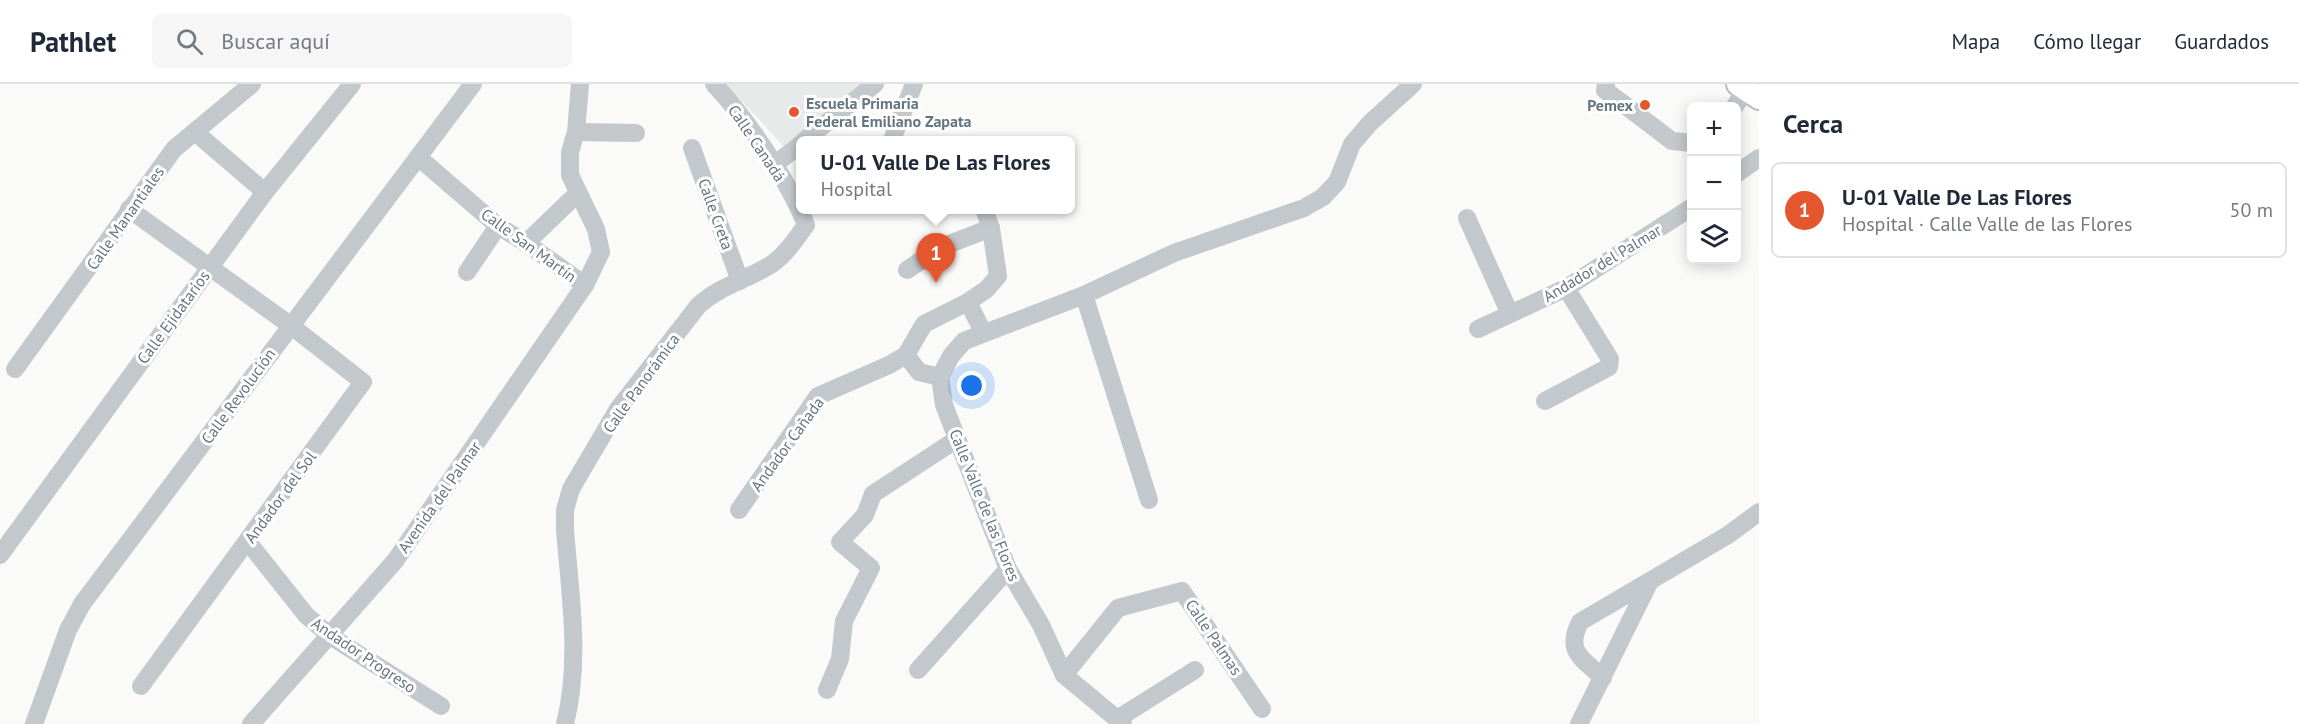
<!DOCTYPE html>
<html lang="es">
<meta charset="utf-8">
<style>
:root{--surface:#fff;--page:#f6f6f7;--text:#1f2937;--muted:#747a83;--line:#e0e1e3;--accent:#e4572e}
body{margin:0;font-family:"PT Sans",sans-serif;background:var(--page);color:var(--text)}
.controls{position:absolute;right:18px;top:18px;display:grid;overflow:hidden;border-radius:9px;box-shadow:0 3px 15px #0003}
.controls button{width:54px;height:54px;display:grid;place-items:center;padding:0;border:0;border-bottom:2px solid var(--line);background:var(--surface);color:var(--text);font:30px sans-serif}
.you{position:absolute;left:972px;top:302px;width:21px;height:21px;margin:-15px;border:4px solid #fff;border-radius:50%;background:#1a73e8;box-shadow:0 0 0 9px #1a73e833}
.badge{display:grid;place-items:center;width:39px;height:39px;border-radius:50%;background:var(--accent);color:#fff;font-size:20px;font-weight:700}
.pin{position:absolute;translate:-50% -50px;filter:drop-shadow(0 2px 3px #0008)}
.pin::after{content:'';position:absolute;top:32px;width:21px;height:18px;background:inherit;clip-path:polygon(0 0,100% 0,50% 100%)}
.popup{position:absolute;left:796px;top:52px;width:279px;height:78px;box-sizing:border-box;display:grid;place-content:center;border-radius:9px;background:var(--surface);filter:drop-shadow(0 2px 4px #0005);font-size:20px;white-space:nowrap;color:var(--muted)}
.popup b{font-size:22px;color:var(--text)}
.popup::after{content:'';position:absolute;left:50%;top:100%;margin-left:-12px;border:12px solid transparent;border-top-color:var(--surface)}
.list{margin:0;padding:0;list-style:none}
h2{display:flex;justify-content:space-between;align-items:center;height:78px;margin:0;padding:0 24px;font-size:26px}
h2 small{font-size:20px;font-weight:400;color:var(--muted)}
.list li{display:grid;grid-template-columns:39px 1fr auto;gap:18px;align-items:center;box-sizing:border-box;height:96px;margin:0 12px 12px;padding:0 12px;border:2px solid var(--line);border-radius:9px}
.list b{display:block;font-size:22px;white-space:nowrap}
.list p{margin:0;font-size:20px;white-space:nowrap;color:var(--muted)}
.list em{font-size:20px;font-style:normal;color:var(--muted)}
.icon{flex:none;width:33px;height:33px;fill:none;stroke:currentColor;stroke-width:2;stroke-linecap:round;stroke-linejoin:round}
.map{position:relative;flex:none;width:1759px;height:640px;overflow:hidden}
header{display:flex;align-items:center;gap:36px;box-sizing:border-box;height:84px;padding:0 30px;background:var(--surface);border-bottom:2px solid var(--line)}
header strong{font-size:28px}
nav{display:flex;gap:33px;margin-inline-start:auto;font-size:21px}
.search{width:420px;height:54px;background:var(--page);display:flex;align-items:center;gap:15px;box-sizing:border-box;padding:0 21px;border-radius:9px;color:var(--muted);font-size:22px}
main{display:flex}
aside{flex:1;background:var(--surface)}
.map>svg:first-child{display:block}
.built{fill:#e8e9e9}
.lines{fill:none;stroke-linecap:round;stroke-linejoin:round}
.major-casing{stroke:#b5babe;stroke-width:26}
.minor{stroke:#c3c8cc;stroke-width:18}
.major{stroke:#fff;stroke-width:22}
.poi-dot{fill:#e4572e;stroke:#fff;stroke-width:2}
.labels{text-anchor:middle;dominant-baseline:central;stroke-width:6;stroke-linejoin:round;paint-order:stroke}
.poi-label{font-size:16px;font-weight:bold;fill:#657683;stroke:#fff;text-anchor:start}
.street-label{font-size:16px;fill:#657683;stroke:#fff}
</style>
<header>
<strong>Pathlet</strong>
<div class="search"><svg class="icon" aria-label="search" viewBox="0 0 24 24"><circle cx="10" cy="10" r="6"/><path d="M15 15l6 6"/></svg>Buscar aquí</div>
<nav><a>Mapa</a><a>Cómo llegar</a><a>Guardados</a></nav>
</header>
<main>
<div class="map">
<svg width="1759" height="640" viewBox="0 0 1759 640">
<rect width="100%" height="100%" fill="#fafaf8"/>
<polygon class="built" points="726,0 870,0 788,67"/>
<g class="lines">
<defs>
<polyline id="major" points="1738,0 1759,14"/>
</defs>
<use href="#major" class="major-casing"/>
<g class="minor">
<polyline points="1606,0 1605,6 1672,57 1692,59"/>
<polyline points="1735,22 1746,5"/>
<polyline points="195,48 265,108"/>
<polyline points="576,48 636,49"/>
<polyline points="805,56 875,0"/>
<polyline points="892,56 914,0"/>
<polyline points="692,64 740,197"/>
<polyline points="418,73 498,142 526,159 585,201"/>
<polyline points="774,81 801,60"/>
<polyline points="1736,90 1759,74"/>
<polyline points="129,125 290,241 363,298 141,602"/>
<polyline points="1467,134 1510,230"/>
<polyline points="526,159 578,109"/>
<polyline points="907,186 939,164 991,144"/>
<polyline points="467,188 498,142"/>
<polyline points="1084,211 1149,416"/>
<polyline points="968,218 983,248"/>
<polyline points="1478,245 1566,204 1692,123"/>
<polyline points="15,285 174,65 252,0"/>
<polyline points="940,293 951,272 964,257 1084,211 1174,169 1304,124 1323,113 1337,98 1352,60 1370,39 1413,0"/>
<polyline points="940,293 944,321 1008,485 1041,541 1064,591 1123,640"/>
<polyline points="940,293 919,288 906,271 924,240 968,218 987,205 998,192 991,144 984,125"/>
<polyline points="1545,317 1609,283 1610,275 1566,204"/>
<polyline points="739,426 818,312 889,281 906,271"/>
<polyline points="248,458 306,531 330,552 441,622"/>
<polyline points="0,471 265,108 352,0"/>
<polyline points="918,586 1008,485"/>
<polyline points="1064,591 1118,524 1182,507 1262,625"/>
<path d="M1603 594C1582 574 1565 568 1580 538L1728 451 1759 428"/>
<polyline points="827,606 840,575 844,537 871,484 840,458 865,431 873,410 957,355"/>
<polyline points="1117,635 1195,586"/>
<polyline points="34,640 68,546 82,520 473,0"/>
<polyline points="251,640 395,477 585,201 601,168 596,145 570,91 570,68 576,48 580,0"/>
<path d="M565 640C581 577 570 509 565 446V426L571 405 618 325 698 222C719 202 747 196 772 180 786 170 796 155 806 141 789 97 746 34 714 0"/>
<polyline points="1579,640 1649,499"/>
</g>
<use href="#major" class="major"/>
</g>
<g class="poi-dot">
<circle cx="1645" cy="21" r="6"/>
<circle cx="794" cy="28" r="6"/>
</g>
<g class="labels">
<g class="poi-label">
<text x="806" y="19">Escuela Primaria<tspan x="806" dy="18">Federal Emiliano Zapata</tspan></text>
<text x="1633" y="21" text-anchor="end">Pemex</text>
</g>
<g class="street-label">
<text transform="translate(757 59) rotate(56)">Calle Canadá</text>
<text transform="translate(716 130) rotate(70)">Calle Creta</text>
<text transform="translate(125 134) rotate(-55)">Calle Manantiales</text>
<text transform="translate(529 161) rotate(36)">Calle San Martín</text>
<text transform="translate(1602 179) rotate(-31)">Andador del Palmar</text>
<text transform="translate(173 233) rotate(-54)">Calle Ejidatarios</text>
<text transform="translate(641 299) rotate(-54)">Calle Panorámica</text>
<text transform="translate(238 312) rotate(-54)">Calle Revolución</text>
<text transform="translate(787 360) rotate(-54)">Andador Cañada</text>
<text transform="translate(280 413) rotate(-54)">Andador del Sol</text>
<text transform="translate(439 413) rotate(-55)">Avenida del Palmar</text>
<text transform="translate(985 421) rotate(68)">Calle Valle de las Flores</text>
<text transform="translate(1214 553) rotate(56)">Calle Palmas</text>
<text transform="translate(364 571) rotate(34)">Andador Progreso</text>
</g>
</g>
</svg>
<div class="controls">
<button>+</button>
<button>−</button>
<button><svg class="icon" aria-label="layers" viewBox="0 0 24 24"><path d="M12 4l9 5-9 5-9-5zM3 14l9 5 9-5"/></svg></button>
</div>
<div class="you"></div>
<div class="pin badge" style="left:936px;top:199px">1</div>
<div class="popup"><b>U-01 Valle De Las Flores</b>Hospital</div>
</div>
<aside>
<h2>Cerca<small></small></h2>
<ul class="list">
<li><span class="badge">1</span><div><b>U-01 Valle De Las Flores</b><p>Hospital · Calle Valle de las Flores</p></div><em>50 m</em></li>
</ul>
</aside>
</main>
